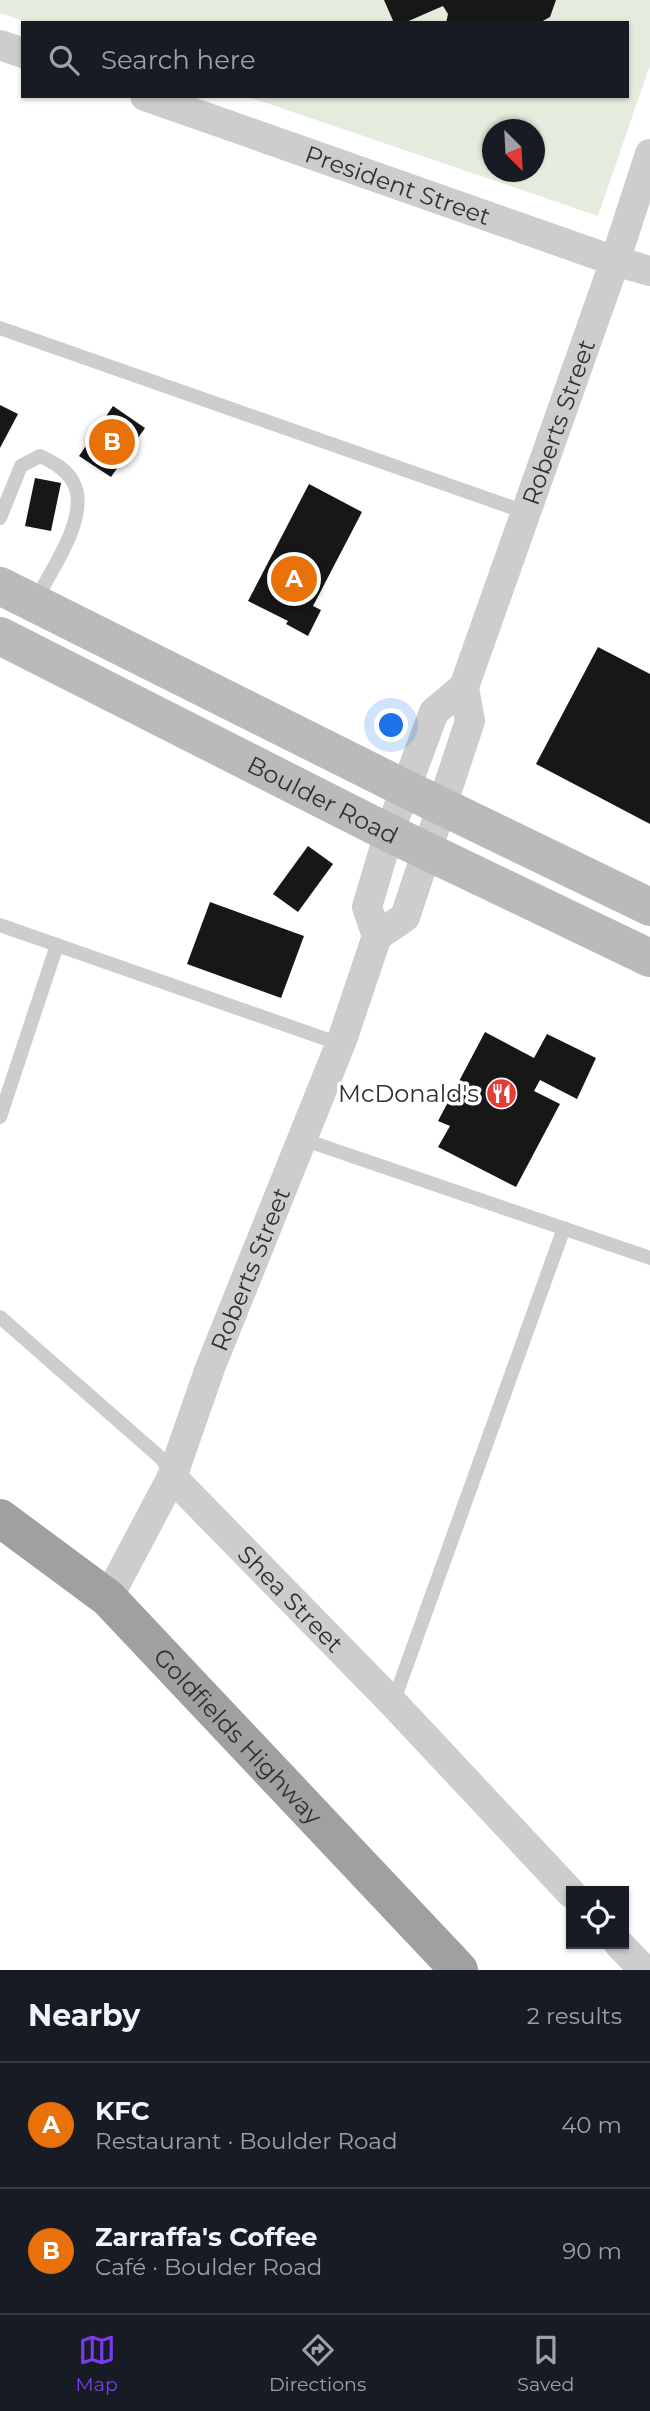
<!DOCTYPE html>
<meta charset="utf-8">
<style>
:root{--surface:#171b24;--page:#20242c;--text:#f1f3f6;--muted:#9ea1a6;--line:#363941;--accent:#7c3aed}
body{margin:0;font-family:Montserrat,sans-serif;background:var(--page);color:var(--text)}
.controls{position:absolute;right:21px;bottom:21px;display:grid;overflow:hidden;border-radius:0px;box-shadow:0 2px 5px #0004}
.controls button{width:63px;height:63px;display:grid;place-items:center;padding:0;border:0;border-bottom:2px solid var(--line);background:var(--surface);color:var(--text);font:35px sans-serif}
.compass{position:absolute;left:482px;top:119px;width:63px;height:63px;border-radius:50%;background:var(--surface);box-shadow:0 2px 5px #0004;rotate:156deg}
.you{position:absolute;left:392px;top:726px;width:24px;height:24px;margin:-18px;border:5px solid #fff;border-radius:50%;background:#1a73e8;box-shadow:0 0 0 10px #1a73e833}
.badge{display:grid;place-items:center;width:46px;height:46px;border-radius:50%;background:var(--accent);color:#fff;font-size:23px;font-weight:700}
.pin{position:absolute;translate:-50% -50%;border:4px solid #fff;box-shadow:0 2px 7px #0006}
.list{margin:0;padding:0;list-style:none}
h2{display:flex;justify-content:space-between;align-items:center;height:91px;margin:0;padding:0 28px;font-size:30px}
h2 small{font-size:23px;font-weight:400;color:var(--muted)}
.list li{display:grid;grid-template-columns:46px 1fr auto;gap:21px;align-items:center;box-sizing:border-box;height:126px;padding:0 28px;border-top:2px solid var(--line)}
.list b{display:block;font-size:26px;white-space:nowrap}
.list p{margin:0;font-size:23px;white-space:nowrap;color:var(--muted)}
.list em{font-size:23px;font-style:normal;color:var(--muted)}
.icon{flex:none;width:38px;height:38px;fill:none;stroke:currentColor;stroke-width:2;stroke-linecap:round;stroke-linejoin:round}
.map{position:relative;flex:none;width:650px;height:1970px;overflow:hidden}
.search{position:absolute;background:var(--surface);box-shadow:0 2px 5px #0004;left:21px;right:21px;top:21px;height:77px;display:flex;align-items:center;gap:18px;box-sizing:border-box;padding:0 24px;border-radius:0px;color:var(--muted);font-size:26px}
.sheet{height:343px;background:var(--surface)}
nav{display:flex;justify-content:space-around;align-items:center;box-sizing:border-box;height:98px;border-top:2px solid var(--line);background:var(--surface);font-size:19px;color:var(--muted)}
nav a{display:grid;justify-items:center;gap:4px}
nav .on{color:var(--accent)}
.map>svg:first-child{display:block}
.green{fill:#e4ecde;fill-rule:evenodd}
.building{fill:#171717}
.lines{fill:none;stroke-linecap:round;stroke-linejoin:round}
.service{stroke:#cdcdcd;stroke-width:14}
.minor{stroke:#cdcdcd;stroke-width:30}
.secondary{stroke:#bababa;stroke-width:38}
.trunk{stroke:#a0a0a0;stroke-width:38}
.labels{text-anchor:middle;dominant-baseline:central;stroke-width:7;stroke-linejoin:round;paint-order:stroke}
.street-label{font-size:24px;fill:#303030;stroke:#fff}
.poi-label{font-size:24px;fill:#303030;stroke:#fff;text-anchor:end}
</style>
<div class="map">
<svg width="650" height="1970" viewBox="0 0 650 1970">
<rect width="100%" height="100%" fill="#fff"/>
<path class="green" d="M0 0H650V65L598 216 246 96H627V23H30L0 13ZM492 130H534V172H492Z"/>
<g class="building">
<polygon points="384,0 556,0 550,17 539,23 446,23 448,14 443,6 404,23 394,23"/>
<polygon points="0,405 18,414 0,448"/>
<polygon points="113,406 145,428 111,477 79,456"/>
<polygon points="35,478 61,483 51,531 25,526"/>
<polygon points="309,484 362,512 313,606 321,610 308,636 286,624 288,621 248,601"/>
<polygon points="598,647 650,674 650,824 536,764"/>
<polygon points="308,846 333,864 298,912 273,894"/>
<polygon points="210,902 304,936 281,998 187,964"/>
<polygon points="485,1032 534,1058 547,1034 596,1058 577,1099 540,1080 534,1091 560,1104 516,1187 438,1147 450,1126 438,1121"/>
</g>
<g class="lines">
<g class="service">
<polyline points="0,328 525,512"/>
<path d="M0 518 21 466 40 456C53 462 68 470 74 484 90 517 50 572 35 601"/>
<polyline points="0,925 340,1044"/>
<polyline points="0,1117 57,945"/>
<polyline points="302,1139 650,1258"/>
<polyline points="0,1317 162,1459 171,1474"/>
<polyline points="393,1703 564,1228"/>
</g>
<g class="minor">
<polyline points="0,45 23,53"/>
<path id="s1" d="M145 96 615 261 650 271"/>
<path id="s2" d="M377 936 405 917 470 721 464 687 615 261 650 154"/>
<path id="s3" d="M172 1477 393 1703 571 1893"/>
<path id="s4" d="M108 1598 172 1477 210 1368 342 1040 377 936 367 907 389 833 434 712 464 687"/>
<polyline points="619,1944 644,1970"/>
</g>
<g class="secondary">
<polyline points="0,586 406,789 650,907"/>
<path id="s5" d="M0 636 389 833 650 958"/>
</g>
<path class="trunk" id="s6" d="M0 1518 108 1598 459 1970"/>
</g>
<defs>
<symbol id="restaurant-disc" viewBox="-11 -11 22 22"><circle r="9.5" fill="#e33c35" stroke="#fff"/><path d="M-5-6h1v4h1v-4h1v4h1v-4h1v5L-1.5 .5V6h-2V.5L-5-1ZM5-6V6H3V1.5H1.5Q1.5-4 5-6Z" fill="#fff"/></symbol>
</defs>
<g fill-rule="evenodd">
<use href="#restaurant-disc" x="484" y="1076" width="35" height="35"/>
</g>
<g class="labels">
<g class="street-label">
<text stroke="none"><textPath href="#s1" startOffset="268">President Street</textPath></text>
<text stroke="none"><textPath href="#s2" startOffset="556">Roberts Street</textPath></text>
<text stroke="none"><textPath href="#s5" startOffset="362">Boulder Road</textPath></text>
<text stroke="none"><textPath href="#s4" startOffset="359">Roberts Street</textPath></text>
<text stroke="none"><textPath href="#s3" startOffset="170">Shea Street</textPath></text>
<text stroke="none"><textPath href="#s6" startOffset="324">Goldfields Highway</textPath></text>
</g>
<g class="poi-label">
<text x="479" y="1093">McDonald's</text>
</g>
</g>
</svg>
<div class="controls">
<button><svg class="icon" aria-label="locate" viewBox="0 0 24 24"><circle cx="12" cy="12" r="6"/><path d="M12 2v4M12 18v4M2 12h4M18 12h4"/></svg></button>
</div>
<svg class="compass" viewBox="-18 -18 36 36"><path d="M0-13l5 13h-10z" fill="#e53935"/><path d="M0 13l5-13h-10z" fill="#9ea1a6"/></svg>
<div class="you"></div>
<div class="pin badge" style="left:294px;top:579px;background:#e8710a">A</div>
<div class="pin badge" style="left:112px;top:442px;background:#e8710a">B</div>
<div class="search"><svg class="icon" aria-label="search" viewBox="0 0 24 24"><circle cx="10" cy="10" r="6"/><path d="M15 15l6 6"/></svg>Search here</div>
</div>
<section class="sheet">
<h2>Nearby<small>2 results</small></h2>
<ul class="list">
<li><span class="badge" style="background:#e8710a">A</span><div><b>KFC</b><p>Restaurant · Boulder Road</p></div><em>40 m</em></li>
<li><span class="badge" style="background:#e8710a">B</span><div><b>Zarraffa's Coffee</b><p>Café · Boulder Road</p></div><em>90 m</em></li>
</ul>
</section>
<nav>
<a class="on"><svg class="icon" aria-label="map" viewBox="0 0 24 24"><path d="M3 6l6-2 6 2 6-2v14l-6 2-6-2-6 2zM9 4v14M15 6v14"/></svg>Map</a>
<a><svg class="icon" aria-label="directions" viewBox="0 0 24 24"><path d="M12 3l9 9-9 9-9-9zM9 14v-3h6M13 9l2 2-2 2"/></svg>Directions</a>
<a><svg class="icon" aria-label="saved" viewBox="0 0 24 24"><path d="M7 4h10v16l-5-4-5 4z"/></svg>Saved</a>
</nav>
